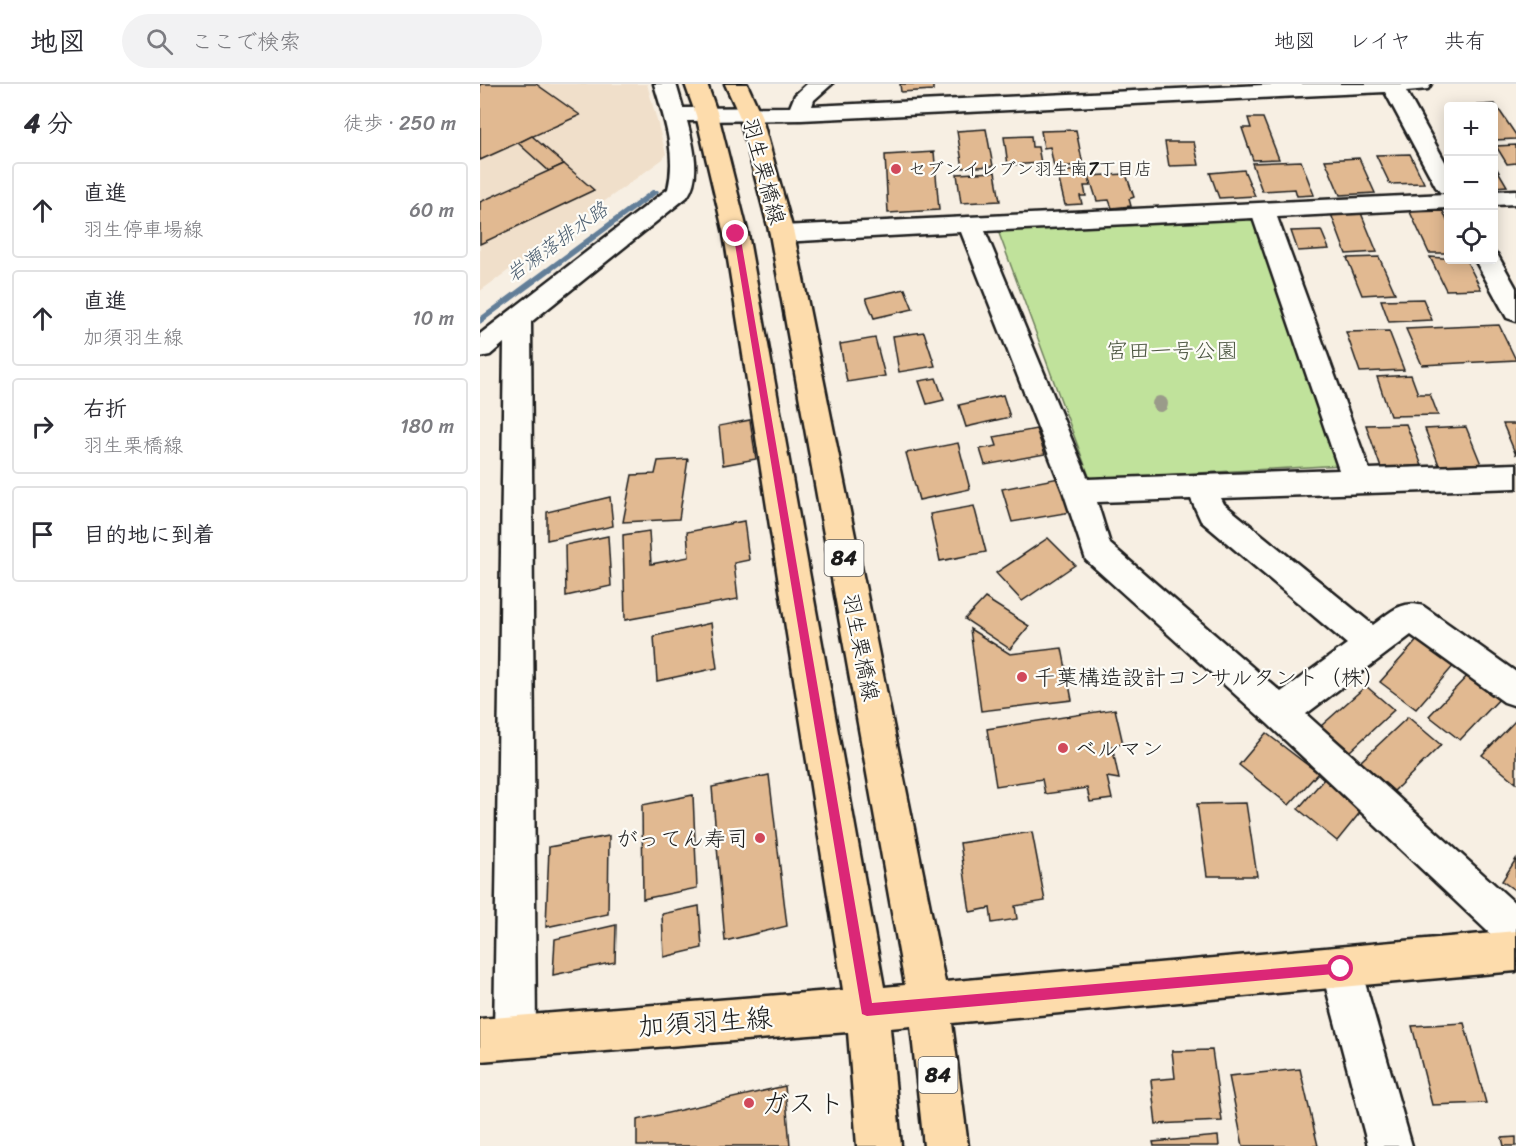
<!DOCTYPE html>
<html lang="ja">
<meta charset="utf-8">
<style>
:root{--surface:#fff;--page:#f2f2f3;--text:#2b2b33;--muted:#7c7c81;--line:#e1e1e2}
body{margin:0;font-family:Sriracha,"Klee One",sans-serif;background:var(--page);color:var(--text)}
.controls{position:absolute;right:18px;top:18px;display:grid;overflow:hidden;border-radius:6px;box-shadow:0 3px 15px #0003}
.controls button{width:54px;height:54px;display:grid;place-items:center;padding:0;border:0;border-bottom:2px solid var(--line);background:var(--surface);color:var(--text);font:30px sans-serif}
.stop{position:absolute;width:18px;height:18px;margin:-14px;border:4px solid #db2777;border-radius:50%;background:#fff}
.stop.end{background:#db2777;border-color:#fff;box-shadow:0 2px 6px #0008}
.list{margin:0;padding:0;list-style:none}
h2{display:flex;justify-content:space-between;align-items:center;height:78px;margin:0;padding:0 24px;font-size:26px}
h2 small{font-size:20px;font-weight:400;color:var(--muted)}
.list li{display:grid;grid-template-columns:39px 1fr auto;gap:18px;align-items:center;box-sizing:border-box;height:96px;margin:0 12px 12px;padding:0 12px;border:2px solid var(--line);border-radius:6px}
.list b{display:block;font-size:22px;white-space:nowrap}
.list p{margin:0;font-size:20px;white-space:nowrap;color:var(--muted)}
.list em{font-size:20px;font-style:normal;color:var(--muted)}
.icon{flex:none;width:33px;height:33px;fill:none;stroke:currentColor;stroke-width:2;stroke-linecap:round;stroke-linejoin:round}
.map{position:relative;flex:none;width:1036px;height:1062px;overflow:hidden}
header{display:flex;align-items:center;gap:36px;box-sizing:border-box;height:84px;padding:0 30px;background:var(--surface);border-bottom:2px solid var(--line)}
header strong{font-size:28px}
nav{display:flex;gap:33px;margin-inline-start:auto;font-size:21px}
.search{width:420px;height:54px;background:var(--page);display:flex;align-items:center;gap:15px;box-sizing:border-box;padding:0 21px;border-radius:33px;color:var(--muted);font-size:22px}
main{display:flex}
aside{flex:1;background:var(--surface)}
.map>svg:first-child{display:block}
.built{fill:#f0dfca}
.green{fill:#c0e29b;stroke:#6e7f5c;stroke-width:1.5}
.lines{fill:none;stroke-linecap:round;stroke-linejoin:round}
.stream{fill:#627e98;fill-rule:evenodd}
.building{fill:#e1b991;stroke:#1c1c1c;stroke-width:1.5}
.minor-casing{stroke:#1c1c1c;stroke-width:5}
.major-casing{stroke:#1c1c1c;stroke-width:5}
.minor{fill:#fdfcf7;fill-rule:evenodd}
.major{fill:#fddcac;fill-rule:evenodd}
.tree{fill:#9a9b8a}
.route{fill:#db2777}
.poi-dot{fill:#d1495b;stroke:#fdfcf7;stroke-width:2}
.labels{text-anchor:middle;dominant-baseline:central;stroke-width:4.5;stroke-linejoin:round;paint-order:stroke}
.far-poi-label{font-size:18px;fill:#1c1c1c;stroke:#fdfcf7;text-anchor:start}
.far-water-label{font-size:20px;font-style:italic;fill:#4b5d6f;stroke:#fdfcf7}
.shield{fill:#fdfcf7;stroke:#605f5e;stroke-width:1.5}
.shield-label{font-size:21px;font-weight:bold;fill:#1c1c1c}
.street-label{font-size:22px;fill:#1c1c1c;stroke:#fdfcf7}
.park-label{font-size:22px;fill:#4d5742;stroke:#fdfcf7}
.poi-label{font-size:22px;fill:#1c1c1c;stroke:#fdfcf7;text-anchor:start}
.near-street-label{font-size:27px;fill:#1c1c1c;stroke:#fdfcf7}
.near-poi-label{font-size:27px;fill:#1c1c1c;stroke:#fdfcf7;text-anchor:start}
</style>
<header>
<strong>地図</strong>
<div class="search"><svg class="icon" aria-label="search" viewBox="0 0 24 24"><circle cx="10" cy="10" r="6"/><path d="M15 15l6 6"/></svg>ここで検索</div>
<nav><a>地図</a><a>レイヤ</a><a>共有</a></nav>
</header>
<main>
<aside>
<h2>4 分<small>徒歩 · 250 m</small></h2>
<ul class="list">
<li><svg class="icon" aria-label="ahead" viewBox="0 0 24 24"><path d="M12 20V5M6 11l6-6 6 6"/></svg><div><b>直進</b><p>羽生停車場線</p></div><em>60 m</em></li>
<li><svg class="icon" aria-label="ahead" viewBox="0 0 24 24"><path d="M12 20V5M6 11l6-6 6 6"/></svg><div><b>直進</b><p>加須羽生線</p></div><em>10 m</em></li>
<li><svg class="icon" aria-label="right" viewBox="0 0 24 24"><path d="M7 20v-9h11M14 6l5 5-5 5"/></svg><div><b>右折</b><p>羽生栗橋線</p></div><em>180 m</em></li>
<li><svg class="icon" aria-label="arrive" viewBox="0 0 24 24"><path d="M6 21V4h12l-3 4 3 4H6"/></svg><div><b>目的地に到着</b></div></li>
</ul>
</aside>
<div class="map">
<svg width="1036" height="1062" viewBox="0 0 1036 1062">
<rect width="100%" height="100%" fill="#f7efe3"/>
<filter id="ink" filterUnits="userSpaceOnUse"><feTurbulence type="fractalNoise" baseFrequency=".0167" numOctaves="2"/><feDisplacementMap in="SourceGraphic" scale="12" xChannelSelector="R" yChannelSelector="G"/><feConvolveMatrix kernelMatrix="1 2 1 2 8 2 1 2 1" color-interpolation-filters="sRGB"/></filter>
<g filter="url(#ink)">
<polygon class="built" points="0,0 167,0 186,70 183,75 0,207"/>
<polygon class="green" points="774,132 862,381 610,395 517,144"/>
<g class="lines">
<polygon class="stream" points="172,106 178,106 179,108 0,240 0,233"/>
</g>
<g class="building">
<polygon points="0,0 56,0 100,31 0,76"/>
<polygon points="420,0 453,0 453,6 421,8"/>
<polygon points="1015,20 1036,51 1036,55 1014,56 1014,22 987,22"/>
<polygon points="768,34 783,34 799,75 773,76 762,44 771,44"/>
<polygon points="506,45 513,82 483,84 477,47"/>
<polygon points="596,46 603,81 574,83 570,63 564,64 561,47"/>
<polygon points="52,52 84,80 69,87 38,59"/>
<polygon points="551,52 552,63 558,63 561,79 528,81 524,53"/>
<polygon points="685,58 714,58 719,81 689,82"/>
<polygon points="1036,61 1036,79 1027,80 1016,62"/>
<polygon points="454,68 459,126 408,129 405,71"/>
<polygon points="930,70 944,99 910,100 896,71"/>
<polygon points="879,74 895,109 860,111 845,76"/>
<polygon points="821,77 834,111 817,112 815,105 782,107 772,79"/>
<polygon points="84,80 114,106 0,160 0,118"/>
<polygon points="1014,80 1027,102 1014,103"/>
<polygon points="606,86 610,102 604,102 606,112 600,112 602,120 585,121 577,88"/>
<polygon points="764,86 775,112 739,114 730,89"/>
<polygon points="515,88 520,117 481,119 477,90"/>
<polygon points="646,90 654,113 649,115 651,122 632,124 629,116 617,117 609,92"/>
<polygon points="963,127 968,139 968,169 949,169 930,128"/>
<polygon points="881,129 897,168 866,170 851,130"/>
<polygon points="841,146 849,165 818,167 811,147"/>
<polygon points="899,173 915,209 882,211 867,174"/>
<polygon points="950,173 986,176 1001,205 966,206"/>
<polygon points="425,205 433,225 394,234 386,214"/>
<polygon points="943,215 952,236 909,238 901,216"/>
<polygon points="1019,241 1036,276 942,281 926,245"/>
<polygon points="909,247 924,286 880,288 866,248"/>
<polygon points="444,248 455,282 419,288 413,252"/>
<polygon points="395,254 405,292 367,298 360,260"/>
<polygon points="931,291 938,310 950,310 958,331 910,332 897,293"/>
<polygon points="456,294 464,316 447,320 439,297"/>
<polygon points="523,311 530,333 486,343 479,321"/>
<polygon points="270,336 276,375 243,381 239,342"/>
<polygon points="926,340 942,382 901,384 886,341"/>
<polygon points="1023,340 1036,340 1036,371"/>
<polygon points="986,343 1001,380 959,381 945,345"/>
<polygon points="556,345 565,370 505,381 500,365 517,362 514,353"/>
<polygon points="478,359 490,405 439,416 426,369"/>
<polygon points="208,375 199,435 143,438 152,391 175,390 178,377"/>
<polygon points="579,394 591,428 532,438 522,405"/>
<polygon points="130,413 133,442 67,456 67,428"/>
<polygon points="494,422 506,468 460,477 450,430"/>
<polygon points="264,437 269,476 254,479 258,515 145,536 143,451 169,447 171,480 209,473 207,448"/>
<polygon points="128,452 131,502 86,512 85,461"/>
<polygon points="568,454 595,481 542,517 516,489"/>
<polygon points="505,514 549,542 530,565 485,535"/>
<polygon points="231,539 237,584 177,597 174,552"/>
<polygon points="490,545 530,570 582,564 592,616 501,627"/>
<polygon points="940,553 976,579 936,625 900,598"/>
<polygon points="991,588 1022,612 980,656 949,632"/>
<polygon points="886,602 914,626 870,667 841,642"/>
<polygon points="635,625 643,660 632,662 639,695 627,693 632,715 610,718 607,704 565,710 562,695 516,702 507,645"/>
<polygon points="928,633 961,661 914,707 880,678"/>
<polygon points="1036,636 1036,699 1002,671"/>
<polygon points="786,649 838,689 809,721 759,681"/>
<polygon points="289,691 307,842 245,857 232,703"/>
<polygon points="844,695 882,726 857,757 818,725"/>
<polygon points="213,711 217,804 163,815 162,721"/>
<polygon points="766,719 777,792 727,792 717,720"/>
<polygon points="552,748 565,817 535,822 537,835 512,839 510,824 490,828 480,759"/>
<polygon points="129,752 128,830 66,843 69,763"/>
<polygon points="1036,775 1036,807 1022,797"/>
<polygon points="219,822 222,864 184,873 182,830"/>
<polygon points="136,841 135,878 73,891 75,855"/>
<polygon points="984,939 1006,1019 952,1021 932,942"/>
<polygon points="732,966 742,1037 676,1040 671,996 695,994 692,967"/>
<polygon points="820,985 838,1062 763,1062 749,992"/>
<polygon points="305,1002 310,1062 157,1062 157,1036"/>
<polygon points="738,1052 739,1062 674,1062 673,1058"/>
<polygon points="1036,1053 1036,1062 1024,1062 1022,1054"/>
</g>
<g class="lines">
<defs>
<g id="minor">
<path d="M174 0H196L203 24 310 23 315 11 327 0H352L334 16 332 22 802 0H951L948 5 926 7 968 83V124L797 133 889 385 1036 380V404L741 414 744 420 893 541C909 529 922 515 943 522L1036 588V622L1024 618 931 551 826 630 1036 820V867L1022 861 788 640 606 476 583 407 481 148 302 158 293 156 290 150 293 144 302 142 966 110 960 108 956 103 905 8 321 36 207 37C213 60 222 92 207 113L51 238 56 953 50 968 35 974 20 968 14 953 24 259 10 271 0 273V250L188 105C197 69 184 34 174 0ZM773 134 859 386 608 395 505 147ZM711 415 721 437 867 560 801 608 630 460 617 418Z"/>
<polygon points="1036,106 1036,120 1014,121 1014,107"/>
<polygon points="1014,169 1017,170 1036,204 1036,237 1027,234 995,176 1014,176"/>
<polygon points="861,865 875,871 881,885 932,1062 888,1062 841,885 847,871"/>
</g>
<polygon id="major" points="205,0 227,0 238,31 268,150 404,903 425,901 290,150 259,31 245,0 267,0 281,31 314,150 465,898 1036,847 1036,887 472,939 488,1062 444,1062 431,942 410,944 421,1062 377,1062 368,948 0,977 0,935 363,906 244,150 216,31"/>
</defs>
<use href="#minor" class="minor-casing"/>
<use href="#major" class="major-casing"/>
<use href="#minor" class="minor"/>
<use href="#major" class="major"/>
</g>
<circle class="tree" cx="680" cy="320" r="8"/>
</g>
<polygon class="route" points="253,148 260,150 392,919 861,879 867,885 865,889 387,932 382,930"/>
<g class="poi-dot">
<circle cx="416" cy="85" r="6"/>
<circle cx="542" cy="593" r="6"/>
<circle cx="583" cy="664" r="6"/>
<circle cx="280" cy="754" r="6"/>
<circle cx="269" cy="1019" r="6"/>
</g>
<g class="labels">
<g class="far-poi-label">
<text x="428" y="85">セブンイレブン羽生南7丁目店</text>
</g>
<g class="far-water-label">
<text transform="translate(77 158) rotate(-36)">岩瀬落排水路</text>
</g>
<g class="shield">
<rect x="344.5" y="456" width="39" height="36" rx="4.5"/>
<rect x="438.5" y="973" width="39" height="36" rx="4.5"/>
</g>
<g class="shield-label">
<text x="364" y="474">84</text>
<text x="458" y="991">84</text>
</g>
<g class="street-label">
<text transform="translate(284 87) rotate(75)">羽生栗橋線</text>
<text transform="translate(381 563) rotate(79)">羽生栗橋線</text>
</g>
<g class="park-label">
<text x="692" y="266">宮田一号公園</text>
</g>
<g class="poi-label">
<text x="554" y="593">千葉構造設計コンサルタント（株）</text>
<text x="595" y="664">ベルマン</text>
<text x="268" y="754" text-anchor="end">がってん寿司</text>
</g>
<g class="near-street-label">
<text transform="translate(225 938) rotate(-4)">加須羽生線</text>
</g>
<g class="near-poi-label">
<text x="281" y="1019">ガスト</text>
</g>
</g>
</svg>
<div class="controls">
<button>+</button>
<button>−</button>
<button><svg class="icon" aria-label="locate" viewBox="0 0 24 24"><circle cx="12" cy="12" r="6"/><path d="M12 2v4M12 18v4M2 12h4M18 12h4"/></svg></button>
</div>
<div class="stop" style="left:861px;top:885px"></div>
<div class="stop end" style="left:256px;top:150px"></div>
</div>
</main>
